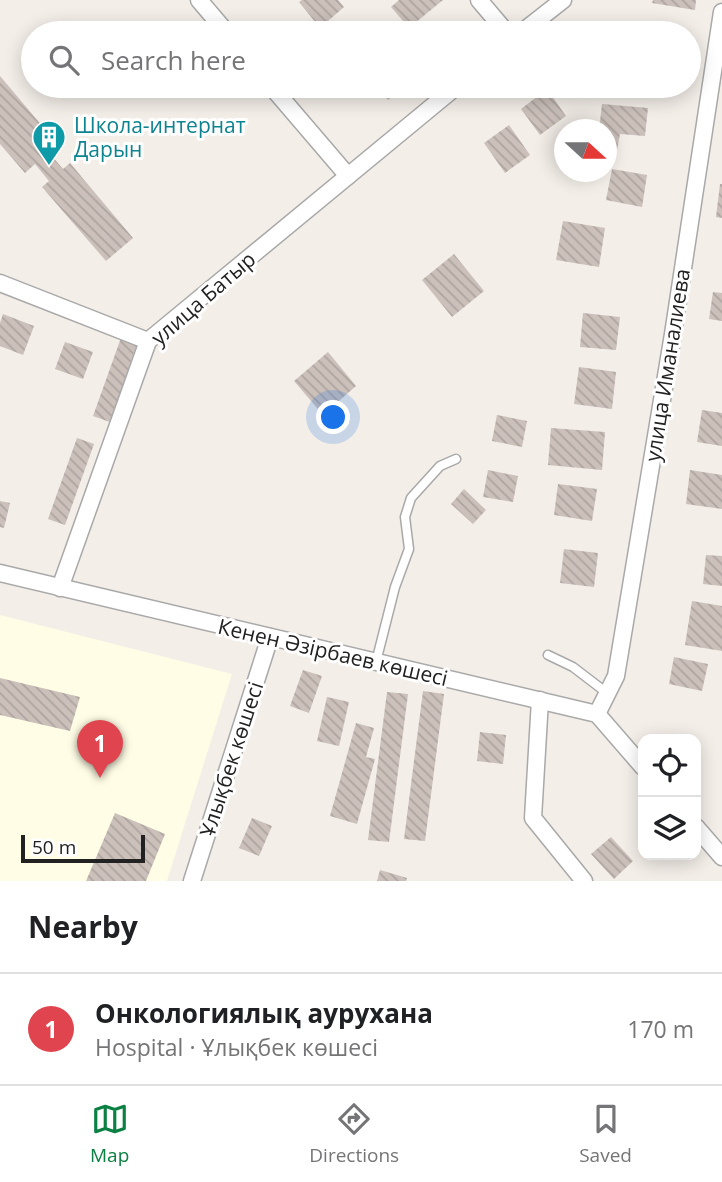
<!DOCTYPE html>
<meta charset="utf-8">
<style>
:root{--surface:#fff;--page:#f2f2f2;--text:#202124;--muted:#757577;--line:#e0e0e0;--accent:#0b8043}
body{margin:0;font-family:"Open Sans",sans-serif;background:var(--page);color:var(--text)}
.controls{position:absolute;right:21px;bottom:21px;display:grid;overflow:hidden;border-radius:14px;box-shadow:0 4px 18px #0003}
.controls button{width:63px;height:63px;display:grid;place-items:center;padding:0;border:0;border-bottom:2px solid var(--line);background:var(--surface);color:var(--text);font:35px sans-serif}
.compass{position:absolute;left:554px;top:119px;width:63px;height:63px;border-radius:50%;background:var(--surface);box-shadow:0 4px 18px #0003;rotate:111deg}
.scale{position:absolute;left:21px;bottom:18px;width:124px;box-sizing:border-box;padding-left:7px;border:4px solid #222;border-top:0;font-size:19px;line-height:24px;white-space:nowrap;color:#222;-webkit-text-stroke:5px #fff;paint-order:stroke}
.you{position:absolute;left:334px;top:418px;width:24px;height:24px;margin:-18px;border:5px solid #fff;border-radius:50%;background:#1a73e8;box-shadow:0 0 0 10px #1a73e833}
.badge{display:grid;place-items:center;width:46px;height:46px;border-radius:50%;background:var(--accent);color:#fff;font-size:23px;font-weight:700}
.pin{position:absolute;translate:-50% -58px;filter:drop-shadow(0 2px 4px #0008)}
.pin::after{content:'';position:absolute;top:37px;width:24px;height:21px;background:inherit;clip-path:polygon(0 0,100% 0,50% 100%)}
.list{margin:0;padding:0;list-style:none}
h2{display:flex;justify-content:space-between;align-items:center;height:91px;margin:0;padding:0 28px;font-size:30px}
h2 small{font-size:23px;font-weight:400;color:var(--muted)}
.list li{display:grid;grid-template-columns:46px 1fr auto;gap:21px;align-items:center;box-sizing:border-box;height:112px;padding:0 28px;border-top:2px solid var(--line)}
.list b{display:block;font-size:26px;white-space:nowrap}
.list p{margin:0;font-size:23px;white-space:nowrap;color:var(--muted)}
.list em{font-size:23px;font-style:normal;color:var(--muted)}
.icon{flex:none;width:38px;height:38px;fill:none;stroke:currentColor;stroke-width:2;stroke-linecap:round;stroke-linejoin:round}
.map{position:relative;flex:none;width:722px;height:881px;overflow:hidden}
.search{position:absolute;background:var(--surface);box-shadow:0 4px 18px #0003;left:21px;right:21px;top:21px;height:77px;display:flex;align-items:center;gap:18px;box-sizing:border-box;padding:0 24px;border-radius:38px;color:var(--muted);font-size:26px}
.sheet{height:203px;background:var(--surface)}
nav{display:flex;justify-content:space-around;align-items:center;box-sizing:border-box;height:98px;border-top:2px solid var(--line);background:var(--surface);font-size:19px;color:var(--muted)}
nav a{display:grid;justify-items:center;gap:4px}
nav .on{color:var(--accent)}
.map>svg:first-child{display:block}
.education{fill:#fffde5}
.building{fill:url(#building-back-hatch)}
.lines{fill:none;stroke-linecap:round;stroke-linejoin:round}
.lane-casing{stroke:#a9a9a9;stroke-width:11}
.street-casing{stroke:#a9a9a9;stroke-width:19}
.lane{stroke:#fff;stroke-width:8}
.street{stroke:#fff;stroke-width:16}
.labels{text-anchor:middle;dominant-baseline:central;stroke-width:6;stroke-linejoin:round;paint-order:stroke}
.culture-label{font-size:21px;fill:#0d838f;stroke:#fff;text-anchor:start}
.street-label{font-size:21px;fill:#222;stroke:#fff}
</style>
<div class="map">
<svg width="722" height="881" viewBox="0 0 722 881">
<defs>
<pattern id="building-back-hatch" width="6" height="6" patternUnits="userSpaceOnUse" patternTransform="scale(1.75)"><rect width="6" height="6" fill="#cbc0ba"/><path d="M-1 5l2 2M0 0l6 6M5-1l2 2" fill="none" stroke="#aea5a0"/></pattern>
</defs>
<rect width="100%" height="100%" fill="#f3eee8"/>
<polygon class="education" points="0,615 232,674 167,881 0,881"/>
<g class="building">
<polygon points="302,0 338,0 344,7 320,28 299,2"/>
<polygon points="399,0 443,0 409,28 391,7"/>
<polygon points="653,0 696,0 695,10 652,3"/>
<polygon points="432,21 442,33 417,33"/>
<polygon points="0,76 60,147 51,155 63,169 70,163 133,238 106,261 42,187 49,181 35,164 25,173 0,144"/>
<polygon points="376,86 405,86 388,100"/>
<polygon points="547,89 566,116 540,135 521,109"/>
<polygon points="602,104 648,108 645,136 620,134 617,150 606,148 606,130 599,130"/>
<polygon points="509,125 530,155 505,173 484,143"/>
<polygon points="612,169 647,175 642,207 606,200"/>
<polygon points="720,184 722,184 722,218 716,217"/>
<polygon points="563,221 605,228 599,267 556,260"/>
<polygon points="454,254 484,291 452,317 422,280"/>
<polygon points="713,292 722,293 722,321 709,319"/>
<polygon points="583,313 620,317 616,350 580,347"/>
<polygon points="3,314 34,326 23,355 0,346 0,323"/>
<polygon points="122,335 138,341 110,422 93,416"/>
<polygon points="65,342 93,352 83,379 55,369"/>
<polygon points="328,352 356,386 323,415 294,381"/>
<polygon points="579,367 616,372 612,409 574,404"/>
<polygon points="702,410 722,413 722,446 697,442"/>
<polygon points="497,415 527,421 522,447 492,441"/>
<polygon points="551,428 605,432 602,470 548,465"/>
<polygon points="77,438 94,444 65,525 48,519"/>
<polygon points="488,470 518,476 513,502 483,497"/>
<polygon points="690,470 722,475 722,509 686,504"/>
<polygon points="558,484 597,489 592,521 554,515"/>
<polygon points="464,489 486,510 473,524 451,504"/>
<polygon points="0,501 10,503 4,528 0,527"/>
<polygon points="564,549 598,553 594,587 560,583"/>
<polygon points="706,555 722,556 722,586 703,584"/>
<polygon points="692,601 722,606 722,651 685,645"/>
<polygon points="674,657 708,664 702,691 669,684"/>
<polygon points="303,670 322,676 309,713 290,706"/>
<polygon points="0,678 80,697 70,731 0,715"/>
<polygon points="423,691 444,694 425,841 404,839"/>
<polygon points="387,692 408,694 389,842 368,840"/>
<polygon points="327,697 349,702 339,746 317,741"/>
<polygon points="356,723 374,728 366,757 375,759 357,824 330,816"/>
<polygon points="480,732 506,735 503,764 477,761"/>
<polygon points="115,813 165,834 146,881 86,881"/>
<polygon points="252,818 272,826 259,856 239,848"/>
<polygon points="611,837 633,861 614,879 591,854"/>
<polygon points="380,870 407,878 406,881 377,881"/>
</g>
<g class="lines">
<defs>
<g id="lane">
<polyline points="548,655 573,667 607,693"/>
<polyline points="376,662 395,587 409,549 405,517 411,498 440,466 456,459"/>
</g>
<g id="street">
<polyline points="199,0 227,33"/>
<polyline points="479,0 507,33"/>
<polyline points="521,33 563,0"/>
<polyline points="271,86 348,176"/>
<polyline points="0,283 148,341"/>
<polyline points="0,573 597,714 643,767"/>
<polyline points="60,588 148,341 457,86"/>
<polyline points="540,700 533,818 584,881"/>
<polyline points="597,714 616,676 673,334 722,12"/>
<polyline points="696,827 722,857"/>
<polyline points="192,881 270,637"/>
</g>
</defs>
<use href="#lane" class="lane-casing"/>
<use href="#street" class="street-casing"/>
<use href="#lane" class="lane"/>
<use href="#street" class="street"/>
</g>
<defs>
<symbol id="building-pin" viewBox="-11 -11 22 30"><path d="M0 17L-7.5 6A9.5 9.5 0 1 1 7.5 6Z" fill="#0f9aa8" stroke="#fff"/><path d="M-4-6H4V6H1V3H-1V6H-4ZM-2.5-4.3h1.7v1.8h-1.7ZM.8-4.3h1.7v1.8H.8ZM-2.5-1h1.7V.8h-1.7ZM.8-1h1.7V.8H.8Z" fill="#fff"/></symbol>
</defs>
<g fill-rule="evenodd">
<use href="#building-pin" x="30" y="118" width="38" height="52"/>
</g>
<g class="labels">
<g class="culture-label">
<text x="74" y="125">Школа-интернат<tspan x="74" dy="24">Дарын</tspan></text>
</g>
<g class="street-label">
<text transform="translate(203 298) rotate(-41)">улица Батыр</text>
<text transform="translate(667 365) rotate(-81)">улица Иманалиева</text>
<text transform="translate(333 652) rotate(13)">Кенен Әзірбаев көшесі</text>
<text transform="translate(231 759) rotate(-72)">Ұлықбек көшесі</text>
</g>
</g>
</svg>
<div class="controls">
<button><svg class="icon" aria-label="locate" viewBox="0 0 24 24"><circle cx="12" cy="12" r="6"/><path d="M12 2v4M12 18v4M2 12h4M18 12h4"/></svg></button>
<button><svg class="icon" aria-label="layers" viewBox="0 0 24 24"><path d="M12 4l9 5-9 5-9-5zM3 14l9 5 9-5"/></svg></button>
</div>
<svg class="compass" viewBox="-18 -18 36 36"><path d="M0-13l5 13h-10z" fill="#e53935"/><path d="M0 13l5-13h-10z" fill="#757577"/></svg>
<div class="scale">50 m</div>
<div class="you"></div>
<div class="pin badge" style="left:100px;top:778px;background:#e0444e">1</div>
<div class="search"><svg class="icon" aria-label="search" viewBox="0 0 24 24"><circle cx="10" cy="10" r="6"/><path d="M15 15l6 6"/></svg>Search here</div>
</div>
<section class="sheet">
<h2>Nearby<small></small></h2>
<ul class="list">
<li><span class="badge" style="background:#e0444e">1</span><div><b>Онкологиялық аурухана</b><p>Hospital · Ұлықбек көшесі</p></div><em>170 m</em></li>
</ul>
</section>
<nav>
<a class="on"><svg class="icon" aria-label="map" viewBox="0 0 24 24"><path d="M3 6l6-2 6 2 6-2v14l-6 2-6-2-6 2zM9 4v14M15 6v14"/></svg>Map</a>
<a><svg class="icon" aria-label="directions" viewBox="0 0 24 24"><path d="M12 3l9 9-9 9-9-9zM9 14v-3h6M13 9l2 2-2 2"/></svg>Directions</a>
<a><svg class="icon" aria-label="saved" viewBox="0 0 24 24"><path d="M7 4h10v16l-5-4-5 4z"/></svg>Saved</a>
</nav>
